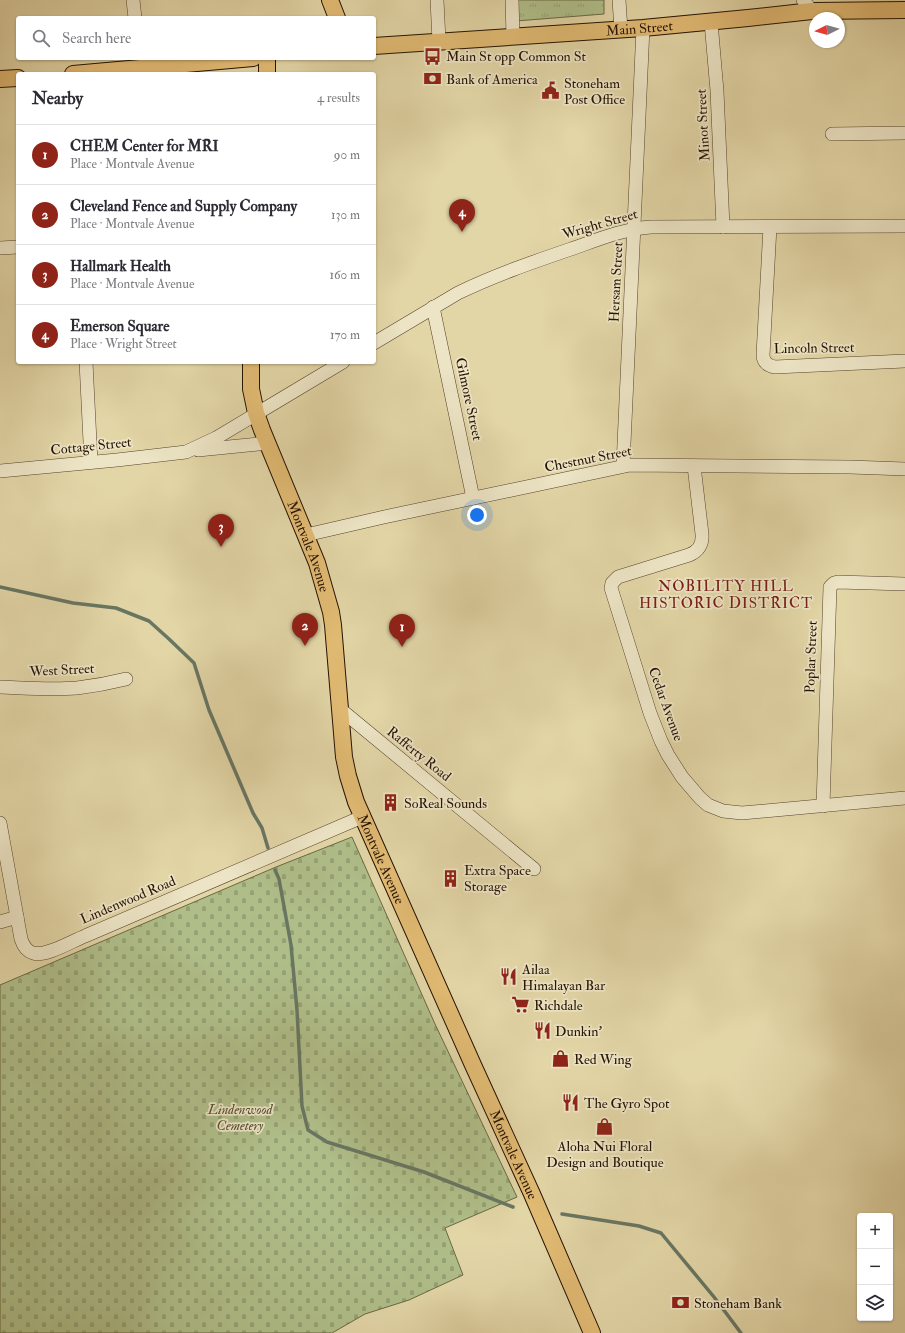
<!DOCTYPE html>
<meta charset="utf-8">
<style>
:root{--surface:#fff;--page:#f7f7f7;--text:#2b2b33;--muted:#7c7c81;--line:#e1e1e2;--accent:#8f2418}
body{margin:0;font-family:"IM FELL Double Pica",serif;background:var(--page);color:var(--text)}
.controls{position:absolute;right:12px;bottom:12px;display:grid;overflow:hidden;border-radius:4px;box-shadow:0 1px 3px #0004}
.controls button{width:36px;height:36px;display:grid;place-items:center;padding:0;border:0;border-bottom:1px solid var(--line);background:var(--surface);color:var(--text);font:20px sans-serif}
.compass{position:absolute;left:809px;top:12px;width:36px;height:36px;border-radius:50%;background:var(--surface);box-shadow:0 1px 3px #0004;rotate:265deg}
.you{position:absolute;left:477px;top:515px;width:14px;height:14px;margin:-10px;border:3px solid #fff;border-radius:50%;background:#1a73e8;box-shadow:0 0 0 6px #1a73e833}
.badge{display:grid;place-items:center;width:26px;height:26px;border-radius:50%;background:var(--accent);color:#fff;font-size:13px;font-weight:700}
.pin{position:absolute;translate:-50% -33px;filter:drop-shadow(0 1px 2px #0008)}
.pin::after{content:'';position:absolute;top:21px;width:14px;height:12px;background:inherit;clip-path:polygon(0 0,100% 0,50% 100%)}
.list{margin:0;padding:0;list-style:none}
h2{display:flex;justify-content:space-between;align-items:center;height:52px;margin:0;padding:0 16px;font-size:17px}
h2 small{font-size:13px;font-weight:400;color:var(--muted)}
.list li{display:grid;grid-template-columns:26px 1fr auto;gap:12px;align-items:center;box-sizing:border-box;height:60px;padding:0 16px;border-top:1px solid var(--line)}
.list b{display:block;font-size:15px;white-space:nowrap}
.list p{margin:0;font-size:13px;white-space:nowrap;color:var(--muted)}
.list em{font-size:13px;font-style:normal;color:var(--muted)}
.icon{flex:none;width:22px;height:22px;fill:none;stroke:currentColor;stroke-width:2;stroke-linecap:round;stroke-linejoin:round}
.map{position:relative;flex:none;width:905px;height:1333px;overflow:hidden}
.search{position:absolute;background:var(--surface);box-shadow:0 1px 3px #0004;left:16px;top:16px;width:360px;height:44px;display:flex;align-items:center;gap:10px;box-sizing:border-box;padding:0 14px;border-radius:4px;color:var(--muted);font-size:15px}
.panel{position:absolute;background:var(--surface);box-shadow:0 1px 3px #0004;left:16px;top:72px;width:360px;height:292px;border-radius:4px}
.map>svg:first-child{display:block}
.cemetery{fill:url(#cemetery-stones);stroke:#6a6844}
.park{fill:url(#park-tufts);stroke:#6a6844}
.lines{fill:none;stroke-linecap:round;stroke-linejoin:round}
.stream{stroke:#687662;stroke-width:3.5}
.minor-casing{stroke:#54432a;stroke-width:14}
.major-casing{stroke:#251200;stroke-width:18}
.minor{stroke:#ece4c5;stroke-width:13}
.major{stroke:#e1ba73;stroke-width:16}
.labels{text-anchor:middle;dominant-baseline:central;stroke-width:3.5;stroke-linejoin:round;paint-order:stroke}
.street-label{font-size:14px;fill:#251200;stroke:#ece4c5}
.poi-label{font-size:14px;fill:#251200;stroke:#ece4c5;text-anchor:start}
.park-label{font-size:14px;font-style:italic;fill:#554e30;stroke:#ece4c5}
.neighbourhood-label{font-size:15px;letter-spacing:1px;fill:#7a1f14;stroke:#ece4c5}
</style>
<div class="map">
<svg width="905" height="1333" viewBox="0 0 905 1333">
<defs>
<pattern id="cemetery-stones" width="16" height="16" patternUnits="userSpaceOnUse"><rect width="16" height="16" fill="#afbe89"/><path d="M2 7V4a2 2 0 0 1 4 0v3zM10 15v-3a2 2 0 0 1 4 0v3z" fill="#96a274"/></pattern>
<pattern id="park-tufts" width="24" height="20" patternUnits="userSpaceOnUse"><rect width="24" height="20" fill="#afbe89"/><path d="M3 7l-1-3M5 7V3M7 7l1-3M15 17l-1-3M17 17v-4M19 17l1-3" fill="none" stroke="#96a274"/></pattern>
</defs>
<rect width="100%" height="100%" fill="#e2d5a6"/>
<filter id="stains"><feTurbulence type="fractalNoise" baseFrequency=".005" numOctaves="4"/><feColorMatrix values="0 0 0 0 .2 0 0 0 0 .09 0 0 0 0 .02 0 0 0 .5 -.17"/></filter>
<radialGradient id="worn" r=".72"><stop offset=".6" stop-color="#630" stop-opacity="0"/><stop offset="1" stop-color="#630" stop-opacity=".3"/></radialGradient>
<polygon class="cemetery" points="352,837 435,1024 517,1197 445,1228 463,1275 409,1300 365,1314 332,1333 0,1333 0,985 276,867"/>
<polygon class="park" points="516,0 604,0 604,14 516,21"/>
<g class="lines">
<g class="stream">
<polyline points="0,587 73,603 116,608 149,621 169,639 194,663 209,710 253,813 262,828 268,848"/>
<polyline points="275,870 279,879 291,945 297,1010 302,1106 308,1130 327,1142 424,1172 513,1207"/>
<polyline points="562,1214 639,1226 661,1233 714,1297 741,1333"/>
</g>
<defs>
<g id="minor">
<polyline points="133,0 135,18"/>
<polyline points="437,0 439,41"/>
<polyline points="512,0 513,36"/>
<polyline points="619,0 621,30"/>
<polyline points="803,0 812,11"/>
<polyline points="711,22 717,91 723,227"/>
<polyline points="832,134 905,133"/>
<path d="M770 227 763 355C763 362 768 366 775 367L905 361"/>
<polyline points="0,248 18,247"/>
<polyline points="433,307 473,498"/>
<path d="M374 343 458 293C495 275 533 262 571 249 597 240 623 229 651 227L905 226"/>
<polyline points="86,362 91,462"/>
<polyline points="198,450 268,443"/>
<polyline points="623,466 643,28"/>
<path d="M694 466 702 534C703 544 698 552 689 555L618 577 612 583 611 588 650 713 661 741 668 755 682 777 700 798 708 805 723 811 742 813 905 798"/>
<polyline points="0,471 117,460 186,452 216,438 343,362"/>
<polyline points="306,535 384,517 630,465 850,467 905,469"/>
<path d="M0 687C26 688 51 690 77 688 94 686 110 683 126 679"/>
<polyline points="340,709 534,869"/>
<polyline points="823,806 830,587 834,583 838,582 905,584"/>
<path d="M0 823 21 939C23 945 26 951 33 953 46 957 72 941 85 936L362 817"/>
<polyline points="0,922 17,917"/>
</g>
<g id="major">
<polyline points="330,0 337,18"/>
<path id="s1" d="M374 46 643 28 748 18 812 11 905 10"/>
<polyline points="73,74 253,58"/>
<polyline points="267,74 267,58"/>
<polyline points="0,79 18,78"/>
<path id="s2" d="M251 362V389L256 413 262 430 317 563 331 612 333 625 344 757 348 776 356 802 473 1065 532 1194 592 1333"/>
</g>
</defs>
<use href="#minor" class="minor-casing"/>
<use href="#major" class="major-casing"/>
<use href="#minor" class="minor"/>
<use href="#major" class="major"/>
</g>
<defs>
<symbol id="bus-bare" viewBox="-9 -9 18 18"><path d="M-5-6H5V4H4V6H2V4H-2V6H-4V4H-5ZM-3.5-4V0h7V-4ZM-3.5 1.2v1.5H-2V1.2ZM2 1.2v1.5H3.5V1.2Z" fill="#8f2418" stroke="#ece4c5" stroke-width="2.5" paint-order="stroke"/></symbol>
<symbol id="bank-bare" viewBox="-9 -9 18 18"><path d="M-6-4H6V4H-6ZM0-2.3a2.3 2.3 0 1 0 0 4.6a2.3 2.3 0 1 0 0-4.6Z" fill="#8f2418" stroke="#ece4c5" stroke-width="2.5" paint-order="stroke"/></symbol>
<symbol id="civic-bare" viewBox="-9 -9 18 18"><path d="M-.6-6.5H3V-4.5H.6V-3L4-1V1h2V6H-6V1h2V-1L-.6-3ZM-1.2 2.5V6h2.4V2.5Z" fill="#8f2418" stroke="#ece4c5" stroke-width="2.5" paint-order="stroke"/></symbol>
<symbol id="building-bare" viewBox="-9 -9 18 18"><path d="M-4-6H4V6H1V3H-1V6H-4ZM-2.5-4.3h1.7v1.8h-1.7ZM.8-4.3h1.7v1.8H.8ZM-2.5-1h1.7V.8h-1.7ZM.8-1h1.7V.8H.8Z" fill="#8f2418" stroke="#ece4c5" stroke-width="2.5" paint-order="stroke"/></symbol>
<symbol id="restaurant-bare" viewBox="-9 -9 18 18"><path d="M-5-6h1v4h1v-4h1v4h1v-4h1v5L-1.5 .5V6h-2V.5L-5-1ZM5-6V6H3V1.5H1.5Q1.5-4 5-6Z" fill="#8f2418" stroke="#ece4c5" stroke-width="2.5" paint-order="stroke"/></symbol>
<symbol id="supermarket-bare" viewBox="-9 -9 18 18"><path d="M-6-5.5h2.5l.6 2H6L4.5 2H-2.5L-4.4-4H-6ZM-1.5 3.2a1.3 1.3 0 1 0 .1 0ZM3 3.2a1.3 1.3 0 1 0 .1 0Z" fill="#8f2418" stroke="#ece4c5" stroke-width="2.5" paint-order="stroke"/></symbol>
<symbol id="shop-bare" viewBox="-9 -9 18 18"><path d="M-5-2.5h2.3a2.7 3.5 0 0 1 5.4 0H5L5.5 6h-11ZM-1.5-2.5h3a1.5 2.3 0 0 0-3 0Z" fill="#8f2418" stroke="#ece4c5" stroke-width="2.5" paint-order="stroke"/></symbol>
</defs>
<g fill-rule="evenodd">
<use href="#bus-bare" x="420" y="44" width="25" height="25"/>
<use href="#bank-bare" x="420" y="66" width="25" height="25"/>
<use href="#civic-bare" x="538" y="78" width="25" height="25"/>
<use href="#building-bare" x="378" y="790" width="25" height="25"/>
<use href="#building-bare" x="438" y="866" width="25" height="25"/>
<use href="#restaurant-bare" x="496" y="964" width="25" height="25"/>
<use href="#supermarket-bare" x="508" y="992" width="25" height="25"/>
<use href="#restaurant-bare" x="530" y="1018" width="25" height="25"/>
<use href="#shop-bare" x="548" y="1046" width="25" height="25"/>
<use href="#restaurant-bare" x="558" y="1090" width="25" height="25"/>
<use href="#shop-bare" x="592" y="1114" width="25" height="25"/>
<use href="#bank-bare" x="668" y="1290" width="25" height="25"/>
</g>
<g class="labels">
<g class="street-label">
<text stroke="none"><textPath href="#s1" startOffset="266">Main Street</textPath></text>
<text transform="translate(703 125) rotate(-93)">Minot Street</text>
<text transform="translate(600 224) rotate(-16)">Wright Street</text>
<text transform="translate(616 282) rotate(-87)">Hersam Street</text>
<text transform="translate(814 348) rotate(-1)">Lincoln Street</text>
<text transform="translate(469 399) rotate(78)">Gilmore Street</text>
<text transform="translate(91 446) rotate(-6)">Cottage Street</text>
<text transform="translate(588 459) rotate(-11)">Chestnut Street</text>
<text stroke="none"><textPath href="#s2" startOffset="195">Montvale Avenue</textPath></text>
<text transform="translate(811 657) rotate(-88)">Poplar Street</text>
<text transform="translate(62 670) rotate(-3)">West Street</text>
<text transform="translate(666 704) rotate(70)">Cedar Avenue</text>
<text transform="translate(419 754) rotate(39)">Rafferty Road</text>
<text stroke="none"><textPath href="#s2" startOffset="519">Montvale Avenue</textPath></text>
<text transform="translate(128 900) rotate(-23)">Lindenwood Road</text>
<text stroke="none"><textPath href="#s2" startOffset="843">Montvale Avenue</textPath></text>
</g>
<g class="poi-label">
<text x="446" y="56">Main St opp Common St</text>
<text x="446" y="79">Bank of America</text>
<text x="564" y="83">Stoneham<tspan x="564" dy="16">Post Office</tspan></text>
<text x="404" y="803">SoReal Sounds</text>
<text x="464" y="870">Extra Space<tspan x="464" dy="16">Storage</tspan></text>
<text x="522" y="969">Ailaa<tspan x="522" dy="16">Himalayan Bar</tspan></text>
<text x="534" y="1005">Richdale</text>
<text x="555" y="1031">Dunkin'</text>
<text x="574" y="1059">Red Wing</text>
<text x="584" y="1103">The Gyro Spot</text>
<text x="605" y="1146" text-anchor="middle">Aloha Nui Floral<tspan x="605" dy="16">Design and Boutique</tspan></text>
<text x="694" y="1303">Stoneham Bank</text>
</g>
<g class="park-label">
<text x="240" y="1109">Lindenwood<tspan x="240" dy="16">Cemetery</tspan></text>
</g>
<g class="neighbourhood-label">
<text x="726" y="586">NOBILITY HILL<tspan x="726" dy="17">HISTORIC DISTRICT</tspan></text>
</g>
</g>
<rect width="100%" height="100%" filter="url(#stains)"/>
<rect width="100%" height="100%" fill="url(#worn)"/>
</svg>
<div class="controls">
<button>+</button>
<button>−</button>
<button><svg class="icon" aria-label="layers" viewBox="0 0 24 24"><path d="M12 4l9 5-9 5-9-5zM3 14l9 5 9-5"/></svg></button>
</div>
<svg class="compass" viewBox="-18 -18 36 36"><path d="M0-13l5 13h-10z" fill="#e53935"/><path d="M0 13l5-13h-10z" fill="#7c7c81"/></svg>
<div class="you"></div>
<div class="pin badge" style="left:402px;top:647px">1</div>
<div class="pin badge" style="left:305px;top:646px">2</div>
<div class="pin badge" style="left:221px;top:547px">3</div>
<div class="pin badge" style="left:462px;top:232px">4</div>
<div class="search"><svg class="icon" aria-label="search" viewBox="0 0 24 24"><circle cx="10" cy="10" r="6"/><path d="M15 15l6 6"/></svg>Search here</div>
<section class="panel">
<h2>Nearby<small>4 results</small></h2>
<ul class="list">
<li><span class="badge">1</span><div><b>CHEM Center for MRI</b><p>Place · Montvale Avenue</p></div><em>90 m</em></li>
<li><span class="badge">2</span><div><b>Cleveland Fence and Supply Company</b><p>Place · Montvale Avenue</p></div><em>130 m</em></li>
<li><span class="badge">3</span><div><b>Hallmark Health</b><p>Place · Montvale Avenue</p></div><em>160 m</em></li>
<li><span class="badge">4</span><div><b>Emerson Square</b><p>Place · Wright Street</p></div><em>170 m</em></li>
</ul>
</section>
</div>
